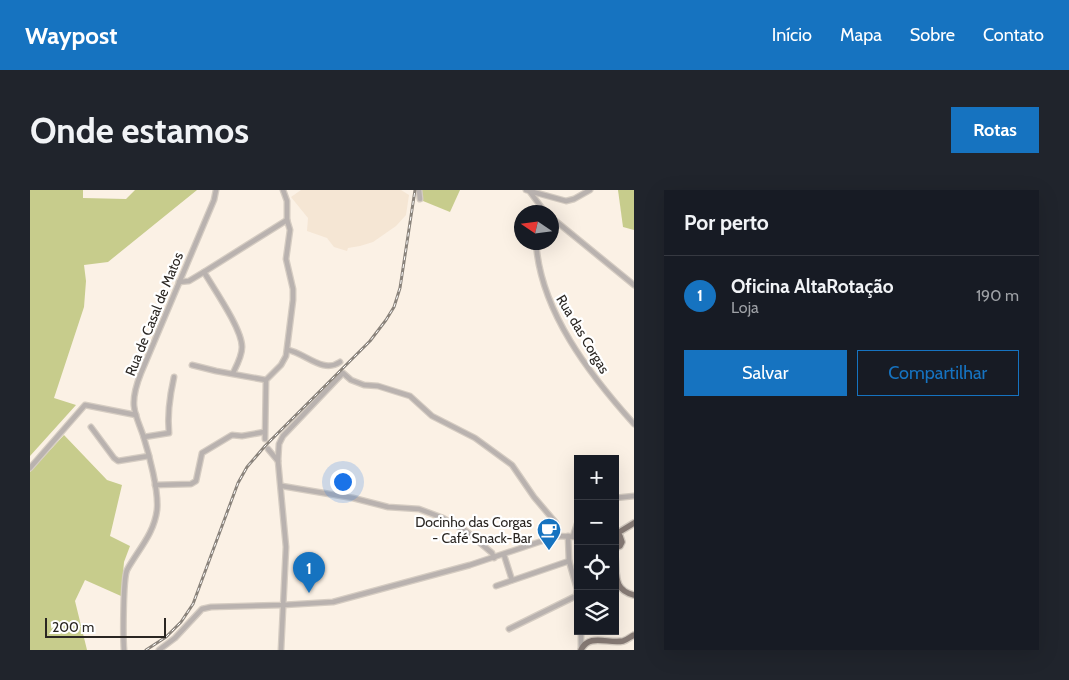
<!DOCTYPE html>
<html lang="pt">
<meta charset="utf-8">
<style>
:root{--surface:#171b24;--page:#20242c;--text:#f1f3f6;--muted:#9ea1a6;--line:#363941;--accent:#1673c0}
body{margin:0;font-family:Cabin,sans-serif;background:var(--page);color:var(--text)}
.controls{position:absolute;right:15px;bottom:15px;display:grid;overflow:hidden;border-radius:0px;box-shadow:0 5px 20px #0002}
.controls button{width:45px;height:45px;display:grid;place-items:center;padding:0;border:0;border-bottom:1px solid var(--line);background:var(--surface);color:var(--text);font:25px sans-serif}
.compass{position:absolute;left:484px;top:15px;width:45px;height:45px;border-radius:50%;background:var(--surface);box-shadow:0 5px 20px #0002;rotate:283deg}
.scale{position:absolute;left:15px;bottom:12px;width:121px;box-sizing:border-box;padding-left:5px;border:2px solid #2a2622;border-top:0;font-size:14px;line-height:18px;white-space:nowrap;color:#2a2622;-webkit-text-stroke:4px #fff;paint-order:stroke}
.you{position:absolute;left:312px;top:291px;width:18px;height:18px;margin:-12px;border:4px solid #fff;border-radius:50%;background:#1a73e8;box-shadow:0 0 0 8px #1a73e833}
.badge{display:grid;place-items:center;width:32px;height:32px;border-radius:50%;background:var(--accent);color:#fff;font-size:16px;font-weight:700}
.pin{position:absolute;translate:-50% -41px;filter:drop-shadow(0 1px 2px #0008)}
.pin::after{content:'';position:absolute;top:26px;width:18px;height:15px;background:inherit;clip-path:polygon(0 0,100% 0,50% 100%)}
.list{margin:0;padding:0;list-style:none}
h2{display:flex;justify-content:space-between;align-items:center;height:65px;margin:0;padding:0 20px;font-size:21px}
h2 small{font-size:16px;font-weight:400;color:var(--muted)}
.list li{display:grid;grid-template-columns:32px 1fr auto;gap:15px;align-items:center;box-sizing:border-box;height:80px;padding:0 20px;border-top:1px solid var(--line)}
.list b{display:block;font-size:19px;white-space:nowrap}
.list p{margin:0;font-size:16px;white-space:nowrap;color:var(--muted)}
.list em{font-size:16px;font-style:normal;color:var(--muted)}
.actions{display:flex;gap:10px;padding:15px 20px}
.actions a{flex:1;padding:11px 0;border:1px solid var(--accent);border-radius:0px;text-align:center;font-size:18px;color:var(--accent)}
.actions .main{background:var(--accent);color:#fff}
.icon{flex:none;width:28px;height:28px;fill:none;stroke:currentColor;stroke-width:2;stroke-linecap:round;stroke-linejoin:round}
.map{position:relative;flex:none;width:604px;height:460px;overflow:hidden;border-radius:0px}
header{display:flex;align-items:center;gap:30px;box-sizing:border-box;height:70px;padding:0 25px;background:var(--accent);color:#fff}
header strong{font-size:24px}
nav{display:flex;gap:28px;margin-inline-start:auto;font-size:18px}
.intro{display:flex;align-items:center;justify-content:space-between;box-sizing:border-box;height:120px;padding:0 30px}
h1{margin:0;font-size:35px}
.button{padding:12px 22px;border-radius:0px;background:var(--accent);color:#fff;font-size:18px;font-weight:700}
main{display:flex;gap:30px;padding:0 30px}
aside{flex:1;background:var(--surface);border-radius:0px;box-shadow:0 5px 20px #0002}
.map>svg:first-child{display:block}
.built{fill:#f5e6d4}
.green{fill:#c7cc8c}
.lines{fill:none;stroke-linecap:round;stroke-linejoin:round}
.minor-casing{stroke:#d5ccc2;stroke-width:7}
.major-casing{stroke:#d5ccc2;stroke-width:8}
.minor{stroke:#b9b2af;stroke-width:4.5}
.major{stroke:#887c77;stroke-width:5.5}
.rail-casing{stroke:#8a837b;stroke-width:3}
.rail{stroke:#fff;stroke-width:1;stroke-dasharray:4;stroke-linecap:butt}
.labels{text-anchor:middle;dominant-baseline:central;stroke-width:4.5;stroke-linejoin:round;paint-order:stroke}
.street-label{font-size:14px;fill:#2a2622;stroke:#fff}
.poi-label{font-size:14px;fill:#2a2622;stroke:#fff;text-anchor:end}
</style>
<header>
<strong>Waypost</strong>
<nav><a>Início</a><a>Mapa</a><a>Sobre</a><a>Contato</a></nav>
</header>
<div class="intro"><h1>Onde estamos</h1><a class="button">Rotas</a></div>
<main>
<div class="map">
<svg width="604" height="460" viewBox="0 0 604 460">
<rect width="100%" height="100%" fill="#fbf1e5"/>
<polygon class="built" points="271,0 371,0 379,5 376,25 366,36 343,52 330,56 318,58 317,61 304,57 297,48 277,41 278,28 261,7"/>
<g class="green">
<polygon points="0,0 53,0 53,8 96,9 105,0 167,0 78,72 54,75 56,91 54,117 24,208 46,215 0,266"/>
<polygon points="390,0 430,0 420,22 393,11"/>
<polygon points="588,0 604,0 604,40 593,37"/>
<polygon points="34,245 77,290 92,295 80,346 100,356 94,372 91,406 55,390 45,411 57,460 0,460 0,282"/>
</g>
<g class="lines">
<defs>
<g id="minor">
<polyline points="389,0 390,9"/>
<polyline points="496,0 536,11 544,9 560,0"/>
<polyline points="500,2 515,22"/>
<polyline points="522,28 604,95"/>
<path d="M506 52C510 121 560 185 604 234"/>
<path d="M174 82C184 99 212 139 212 157 212 166 207 175 203 183"/>
<polyline points="149,92 159,91 174,82 257,30"/>
<path d="M258 160C275 163 293 184 310 172"/>
<polyline points="162,175 186,181 236,190"/>
<polyline points="61,237 84,268 88,271 119,266"/>
<path d="M114 247 139 243C137 224 140 205 144 187"/>
<polyline points="235,249 236,190 251,175 256,166 263,110 263,99 256,69 260,40 257,30 257,11 253,0"/>
<polyline points="238,259 248,271"/>
<polyline points="0,278 55,215 106,225"/>
<polyline points="125,295 161,294 166,291 172,263 202,245 212,246 234,242"/>
<polyline points="252,296 323,308 358,317 389,319 413,328 436,341 462,363 464,368"/>
<polyline points="585,308 604,306"/>
<polyline points="543,346 548,331"/>
<polyline points="474,365 482,390"/>
<polyline points="466,396 539,371"/>
<polyline points="479,439 546,406 547,399 539,371 538,346"/>
<polyline points="551,459 551,441"/>
<path d="M94 460C93 447 93 389 97 380 108 360 124 344 127 320 129 301 119 264 113 245 110 236 105 226 104 216 103 205 107 193 111 183L184 10 186 0"/>
<polyline points="129,460 145,448 172,419 181,417 253,415 303,412 440,375 527,346 548,347"/>
<polyline points="251,460 256,357 248,271 249,254 253,246 313,183 321,190 334,195 348,196 380,206 402,226 445,248 482,275 504,307 526,333 527,346"/>
</g>
<g id="major">
<polyline points="585,344 590,346 592,352 590,356 585,358"/>
<polyline points="586,344 604,333"/>
<path d="M585 367C587 385 583 400 604 405"/>
<path d="M551 460C559 443 578 454 593 451 597 450 600 447 604 445"/>
</g>
</defs>
<use href="#minor" class="minor-casing"/>
<use href="#major" class="major-casing"/>
<use href="#minor" class="minor"/>
<use href="#major" class="major"/>
<defs>
<polyline id="rail" points="116,460 136,447 151,432 163,414 208,293 217,277 235,256 340,151 356,130 364,117 370,98 385,0"/>
</defs>
<use href="#rail" class="rail-casing"/>
<use href="#rail" class="rail"/>
</g>
<defs>
<symbol id="cafe-pin" viewBox="-11 -11 22 30"><path d="M0 17L-7.5 6A9.5 9.5 0 1 1 7.5 6Z" fill="#1673c0" stroke="#fff"/><path d="M-5.5-4.5H6V0H3Q3 3.5 0 3.5H-2.5Q-5.5 3.5-5.5 0ZM3-3.2v2h1.7v-2ZM-6 4.5H4V6H-6Z" fill="#fff"/></symbol>
</defs>
<g fill-rule="evenodd">
<use href="#cafe-pin" x="505" y="326" width="28" height="38"/>
</g>
<g class="labels">
<g class="street-label">
<text transform="translate(124 124) rotate(-68)">Rua de Casal de Matos</text>
<text transform="translate(553 144) rotate(59)">Rua das Corgas</text>
</g>
<g class="poi-label">
<text x="502" y="332">Docinho das Corgas<tspan x="502" dy="16">- Café Snack-Bar</tspan></text>
</g>
</g>
</svg>
<div class="controls">
<button>+</button>
<button>−</button>
<button><svg class="icon" aria-label="locate" viewBox="0 0 24 24"><circle cx="12" cy="12" r="6"/><path d="M12 2v4M12 18v4M2 12h4M18 12h4"/></svg></button>
<button><svg class="icon" aria-label="layers" viewBox="0 0 24 24"><path d="M12 4l9 5-9 5-9-5zM3 14l9 5 9-5"/></svg></button>
</div>
<svg class="compass" viewBox="-18 -18 36 36"><path d="M0-13l5 13h-10z" fill="#e53935"/><path d="M0 13l5-13h-10z" fill="#9ea1a6"/></svg>
<div class="scale">200 m</div>
<div class="you"></div>
<div class="pin badge" style="left:279px;top:403px">1</div>
</div>
<aside>
<h2>Por perto<small></small></h2>
<ul class="list">
<li><span class="badge">1</span><div><b>Oficina AltaRotação</b><p>Loja</p></div><em>190 m</em></li>
</ul>
<div class="actions"><a class="main">Salvar</a><a>Compartilhar</a></div>
</aside>
</main>
